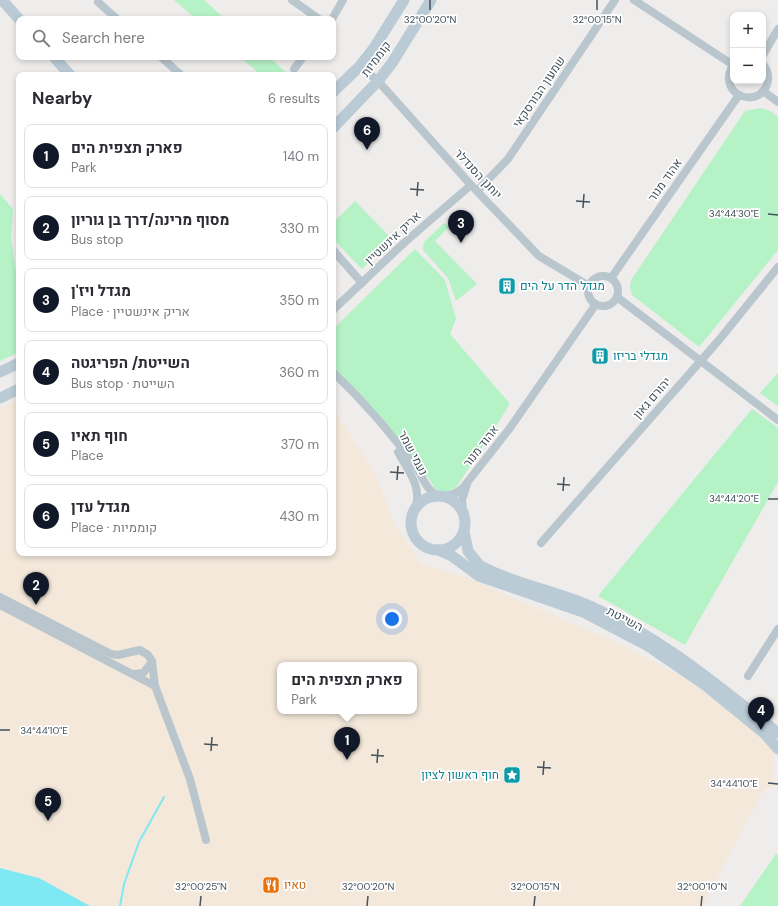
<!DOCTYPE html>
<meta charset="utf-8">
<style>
:root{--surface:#fff;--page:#f7f7f7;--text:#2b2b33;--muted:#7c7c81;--line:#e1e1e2;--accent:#111827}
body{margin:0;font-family:"DM Sans",Heebo,sans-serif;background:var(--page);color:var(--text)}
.controls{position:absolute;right:12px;top:12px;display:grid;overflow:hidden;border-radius:8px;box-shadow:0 2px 6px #0003}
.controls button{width:36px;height:36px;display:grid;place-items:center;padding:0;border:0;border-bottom:1px solid var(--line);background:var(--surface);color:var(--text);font:20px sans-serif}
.you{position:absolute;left:392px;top:619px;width:14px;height:14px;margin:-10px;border:3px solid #fff;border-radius:50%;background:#1a73e8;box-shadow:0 0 0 6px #1a73e833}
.badge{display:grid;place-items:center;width:26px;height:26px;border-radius:50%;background:var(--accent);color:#fff;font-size:13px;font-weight:700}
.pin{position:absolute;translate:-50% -33px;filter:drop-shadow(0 1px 2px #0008)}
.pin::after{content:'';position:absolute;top:21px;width:14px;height:12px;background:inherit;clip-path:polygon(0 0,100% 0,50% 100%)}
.popup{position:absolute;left:277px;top:662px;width:140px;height:52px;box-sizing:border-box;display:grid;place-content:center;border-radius:8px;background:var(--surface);filter:drop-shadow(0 1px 3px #0005);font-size:13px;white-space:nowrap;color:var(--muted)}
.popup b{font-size:15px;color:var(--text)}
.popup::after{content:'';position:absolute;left:50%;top:100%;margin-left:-8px;border:8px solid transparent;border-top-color:var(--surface)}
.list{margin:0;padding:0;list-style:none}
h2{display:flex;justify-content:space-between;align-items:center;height:52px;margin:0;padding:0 16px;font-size:17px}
h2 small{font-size:13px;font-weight:400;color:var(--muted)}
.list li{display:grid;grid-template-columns:26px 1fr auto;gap:12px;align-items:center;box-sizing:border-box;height:64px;margin:0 8px 8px;padding:0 8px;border:1px solid var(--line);border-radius:8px}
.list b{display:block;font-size:15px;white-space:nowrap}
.list p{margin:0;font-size:13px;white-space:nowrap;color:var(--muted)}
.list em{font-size:13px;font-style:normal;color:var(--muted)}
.icon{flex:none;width:22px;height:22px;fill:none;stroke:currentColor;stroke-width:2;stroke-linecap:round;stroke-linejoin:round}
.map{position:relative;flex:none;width:778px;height:906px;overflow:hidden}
.search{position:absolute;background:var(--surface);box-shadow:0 2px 6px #0003;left:16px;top:16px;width:320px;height:44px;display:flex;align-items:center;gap:10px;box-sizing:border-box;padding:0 14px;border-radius:8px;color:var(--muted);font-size:15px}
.panel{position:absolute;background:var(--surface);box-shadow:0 2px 6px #0003;left:16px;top:72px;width:320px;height:484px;border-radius:8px}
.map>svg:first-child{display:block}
.green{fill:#b5f2c6}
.sand{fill:#f3e8da;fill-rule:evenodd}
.water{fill:#7ee8f3}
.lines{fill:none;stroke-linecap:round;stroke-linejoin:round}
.stream{stroke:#7ee8f3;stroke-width:2}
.street{stroke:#b9c6cd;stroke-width:8}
.secondary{stroke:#bacbd6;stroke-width:11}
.ticks{fill:none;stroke:#43525b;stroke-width:1.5}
.labels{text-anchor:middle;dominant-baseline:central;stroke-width:3.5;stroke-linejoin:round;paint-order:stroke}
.street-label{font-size:12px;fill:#43525b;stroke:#fff}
.culture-label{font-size:12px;fill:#0d838f;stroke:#fff;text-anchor:start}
.food-label{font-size:12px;fill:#c56008;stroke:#fff;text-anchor:start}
.ticks-label{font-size:10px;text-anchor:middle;fill:#43525b;stroke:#fff;stroke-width:3.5;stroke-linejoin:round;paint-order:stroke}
</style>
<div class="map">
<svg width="778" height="906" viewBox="0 0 778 906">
<rect width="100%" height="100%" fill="#efecec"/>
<g class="green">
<polygon points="174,0 204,0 225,19 196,19"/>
<polygon points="240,57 269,57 289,75 261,75"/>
<polygon points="761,108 770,111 778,117 778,250 699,347 632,295 630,287 631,280 745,111"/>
<polygon points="0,194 13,209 11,238 19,293 19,352 0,361"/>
<polygon points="355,201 392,239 362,269 333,239 333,223"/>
<polygon points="444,223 449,227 435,241 477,284 456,301 448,278 423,250 424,242"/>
<path d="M415 249 445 280 456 319 450 334 510 404 457 486C451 493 442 492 435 489L430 480 386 423 333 368V329Z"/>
<polygon points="778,373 778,406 760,393"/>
<polygon points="752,409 778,428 778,482 685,645 598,596"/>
<polygon points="776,854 778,855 778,906 740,906"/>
</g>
<path class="sand" d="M19 400V553H333V409L375 473 394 523 420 563 468 578 613 641 685 678 727 708 775 747 772 771 775 785 765 788 702 906H90L39 878 0 867V408ZM280 665H414V711H280Z"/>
<polygon class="water" points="0,868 39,878 90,906 0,906"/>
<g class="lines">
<polyline class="stream" points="120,906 124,884 139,842 164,797"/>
<g class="street">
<polyline points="292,0 319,19"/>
<polyline points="634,0 733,65"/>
<polyline points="98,2 117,19"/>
<polyline points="332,19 343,0"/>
<polyline points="763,55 778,29"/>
<polyline points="161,57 181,75"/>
<path d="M733 65C715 96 762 111 768 81 769 75 767 69 763 64"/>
<polyline points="360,66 378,81 471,185 539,256 589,286"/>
<polyline points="294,69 303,57"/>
<polyline points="763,91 778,102"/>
<polyline points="477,191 508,159 615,0"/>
<polyline points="333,250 362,283"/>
<circle cx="603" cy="291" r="15"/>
<polyline points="611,278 739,95"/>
<polyline points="617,297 778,420"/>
<polyline points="333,310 405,242 471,185"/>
<path d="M333 372C364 402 393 435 418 470 424 480 427 491 439 496"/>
<path d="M398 452C408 471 423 487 415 509"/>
<polyline points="445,496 454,494 462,489 510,428 596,304"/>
<polyline points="463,512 462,500 467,484"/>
<polyline points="541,543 719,340 778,267"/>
<polyline points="0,597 111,654 118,655 140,650 148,655 152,661 155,686 190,779 206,840"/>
<polyline points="0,605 155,686"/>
<polyline points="133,674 143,673 152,662"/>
<polyline points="748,676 778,629"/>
</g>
<g class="secondary">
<polyline points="2,0 19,19"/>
<polyline points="54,57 70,75"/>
<polyline points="333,92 360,66 374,48 404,0"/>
<polyline points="333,128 378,81 392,63 431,0"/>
<polyline points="0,372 19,363"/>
<polyline points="0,398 19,389"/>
<circle cx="438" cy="523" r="27"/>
<path d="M464 531 468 551 479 565C512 583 555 591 590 606 661 637 717 685 778 733"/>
<polyline points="438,550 452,556 479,576 583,612 648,646 705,685 765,734 778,749"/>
</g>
</g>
<path class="ticks" d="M430 10V0M597 10V0M410 189 424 190M417 196 418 182M576 201 590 202M583 208 584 194M768 214 778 215M390 472 404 473M397 480 398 466M557 484 570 485M563 491 564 477M768 499H778M0 730H10M204 744 218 745M211 751 212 737M371 755 384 756M377 763 378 749M537 767 551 768M543 775 544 761M768 783 778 784M200 906 201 896M367 906 368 896M534 906 535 896M701 906 702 896"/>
<defs>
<symbol id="building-square" viewBox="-11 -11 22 22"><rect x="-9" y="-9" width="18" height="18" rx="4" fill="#0f9aa8" stroke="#fff"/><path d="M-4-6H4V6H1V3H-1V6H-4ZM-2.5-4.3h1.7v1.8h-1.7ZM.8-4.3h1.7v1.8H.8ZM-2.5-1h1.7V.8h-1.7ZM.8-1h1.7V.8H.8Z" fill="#fff"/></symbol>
<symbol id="sight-square" viewBox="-11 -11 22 22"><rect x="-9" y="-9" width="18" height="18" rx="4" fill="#0f9aa8" stroke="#fff"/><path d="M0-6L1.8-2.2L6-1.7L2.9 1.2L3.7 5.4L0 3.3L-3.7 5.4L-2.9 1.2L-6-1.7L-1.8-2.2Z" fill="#fff"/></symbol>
<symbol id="restaurant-square" viewBox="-11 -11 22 22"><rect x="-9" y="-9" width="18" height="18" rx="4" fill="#e8710a" stroke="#fff"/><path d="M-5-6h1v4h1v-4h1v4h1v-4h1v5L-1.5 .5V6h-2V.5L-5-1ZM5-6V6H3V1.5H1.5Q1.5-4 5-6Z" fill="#fff"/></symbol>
</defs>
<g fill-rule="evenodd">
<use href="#building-square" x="497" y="276" width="20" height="20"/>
<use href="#building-square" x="590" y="346" width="20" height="20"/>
<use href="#sight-square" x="502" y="765" width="20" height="20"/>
<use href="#restaurant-square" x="261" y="875" width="20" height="20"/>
</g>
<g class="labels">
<g class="street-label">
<text transform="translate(376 59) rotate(-53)">קוממיות</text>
<text transform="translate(539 92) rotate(-56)">שמעון הבורסקאי</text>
<text transform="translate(478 174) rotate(47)">יוחנן הסנדלר</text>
<text transform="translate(665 180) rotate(-55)">אהוד מנור</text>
<text transform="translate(393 238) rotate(-43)">אריק אינשטיין</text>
<text transform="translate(652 398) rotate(-49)">יהורם גאון</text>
<text transform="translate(481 446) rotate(-52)">אהוד מנור</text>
<text transform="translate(413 453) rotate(62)">נעמי שמר</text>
<text transform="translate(625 619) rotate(28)">השייטת</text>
</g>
<g class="culture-label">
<text x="520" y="286">מגדל הדר על הים</text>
<text x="613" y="356">מגדלי בריזו</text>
<text x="499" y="775" text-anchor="end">חוף ראשון לציון</text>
</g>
<g class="food-label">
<text x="284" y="885">טאיו</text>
</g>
</g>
<g class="ticks-label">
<text x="430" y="23">32°00'20"N</text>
<text x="597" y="23">32°00'15"N</text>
<text x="734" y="217">34°44'30"E</text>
<text x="734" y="502">34°44'20"E</text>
<text x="44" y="734">34°44'10"E</text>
<text x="734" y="787">34°44'10"E</text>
<text x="201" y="890">32°00'25"N</text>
<text x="368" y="890">32°00'20"N</text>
<text x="535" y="890">32°00'15"N</text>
<text x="702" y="890">32°00'10"N</text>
</g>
</svg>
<div class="controls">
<button>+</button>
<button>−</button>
</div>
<div class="you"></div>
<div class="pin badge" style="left:347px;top:760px">1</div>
<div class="popup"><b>פארק תצפית הים</b>Park</div>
<div class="pin badge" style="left:36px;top:605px">2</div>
<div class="pin badge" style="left:461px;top:243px">3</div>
<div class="pin badge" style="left:761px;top:730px">4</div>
<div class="pin badge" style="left:48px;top:821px">5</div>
<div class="pin badge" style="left:367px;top:150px">6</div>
<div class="search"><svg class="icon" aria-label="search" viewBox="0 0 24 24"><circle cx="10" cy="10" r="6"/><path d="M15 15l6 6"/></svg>Search here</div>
<section class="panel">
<h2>Nearby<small>6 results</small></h2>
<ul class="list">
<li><span class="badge">1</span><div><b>פארק תצפית הים</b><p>Park</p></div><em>140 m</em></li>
<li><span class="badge">2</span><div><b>מסוף מרינה/דרך בן גוריון</b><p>Bus stop</p></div><em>330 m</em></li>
<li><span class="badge">3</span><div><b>מגדל ויז'ן</b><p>Place · אריק אינשטיין</p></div><em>350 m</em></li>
<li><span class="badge">4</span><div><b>השייטת/ הפריגטה</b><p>Bus stop · השייטת</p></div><em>360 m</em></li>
<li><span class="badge">5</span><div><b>חוף תאיו</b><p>Place</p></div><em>370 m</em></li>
<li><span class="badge">6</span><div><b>מגדל עדן</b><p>Place · קוממיות</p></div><em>430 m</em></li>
</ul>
</section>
</div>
